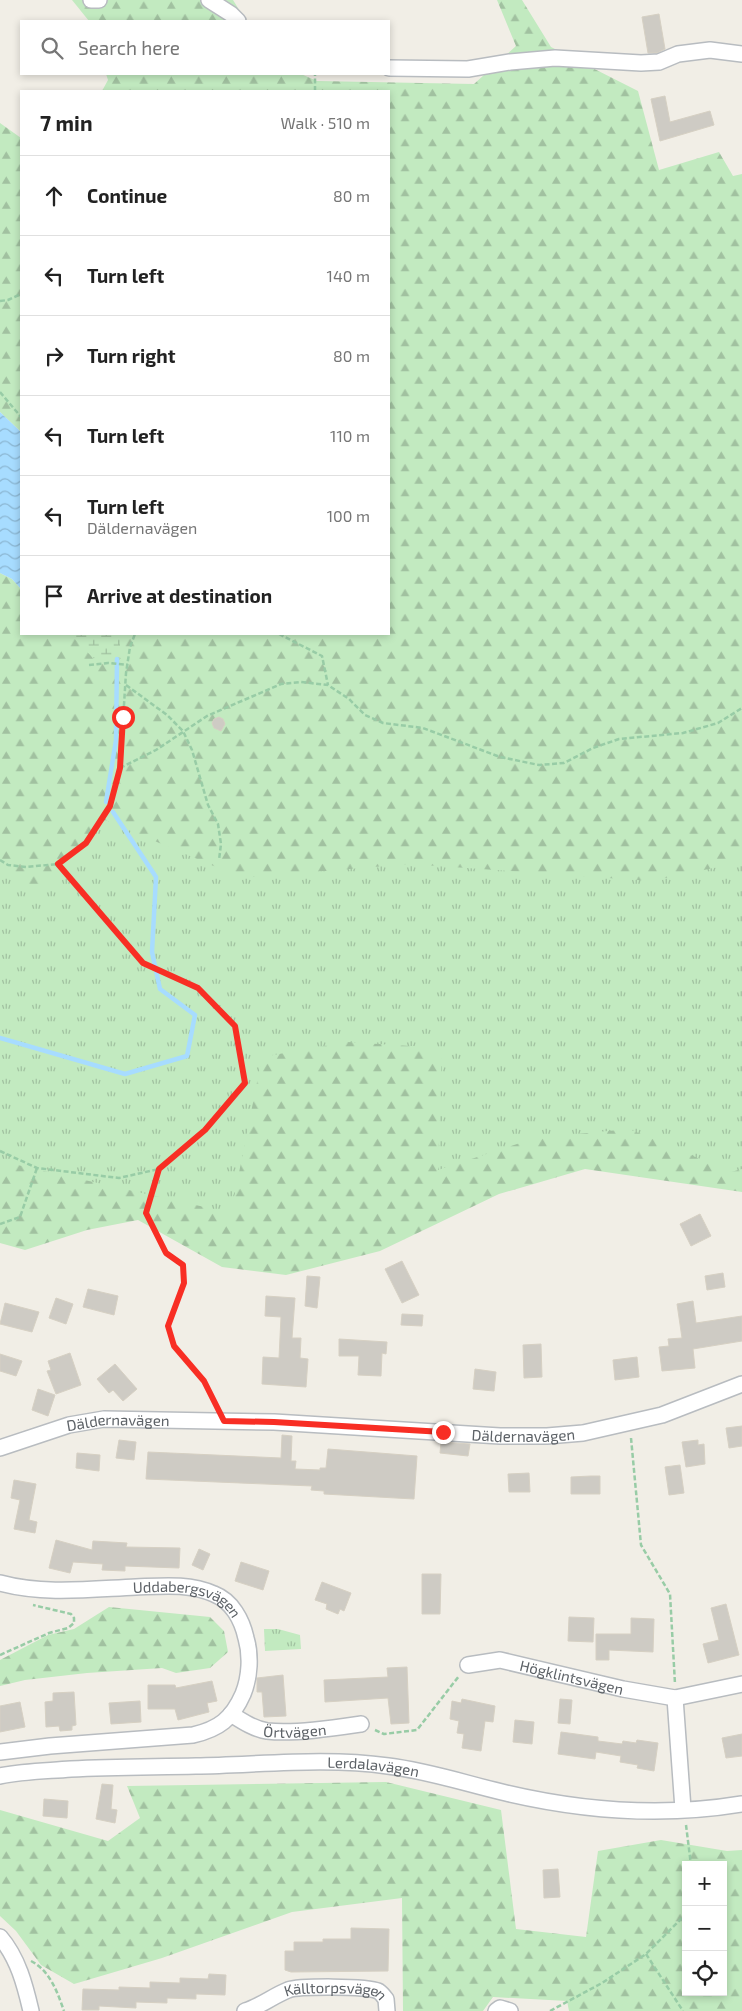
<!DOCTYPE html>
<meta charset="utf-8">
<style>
:root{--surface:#fff;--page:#f2f2f2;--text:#222;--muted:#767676;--line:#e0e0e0}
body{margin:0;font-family:"Exo 2",sans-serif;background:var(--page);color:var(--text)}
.controls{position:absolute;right:15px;bottom:15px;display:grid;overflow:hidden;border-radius:0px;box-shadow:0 2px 8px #0003}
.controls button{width:45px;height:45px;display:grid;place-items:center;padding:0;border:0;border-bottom:1px solid var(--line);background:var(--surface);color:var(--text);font:25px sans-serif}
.stop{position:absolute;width:15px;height:15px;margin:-11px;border:4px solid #f82e24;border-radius:50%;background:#fff}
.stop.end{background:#f82e24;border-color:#fff;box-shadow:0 1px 5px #0008}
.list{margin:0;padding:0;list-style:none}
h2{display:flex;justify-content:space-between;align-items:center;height:65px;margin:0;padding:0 20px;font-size:21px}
h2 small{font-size:16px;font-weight:400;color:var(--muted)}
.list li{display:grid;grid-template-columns:32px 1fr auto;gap:15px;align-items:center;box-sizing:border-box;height:80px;padding:0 20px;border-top:1px solid var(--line)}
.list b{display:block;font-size:19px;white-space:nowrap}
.list p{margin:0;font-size:16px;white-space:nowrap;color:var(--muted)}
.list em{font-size:16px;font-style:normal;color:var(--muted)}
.icon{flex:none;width:28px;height:28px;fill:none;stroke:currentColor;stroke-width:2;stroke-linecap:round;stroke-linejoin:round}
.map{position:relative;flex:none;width:742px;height:2011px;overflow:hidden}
.search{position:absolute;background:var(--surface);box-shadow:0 2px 8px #0003;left:20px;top:20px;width:370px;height:55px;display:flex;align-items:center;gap:12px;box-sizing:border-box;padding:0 18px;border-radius:0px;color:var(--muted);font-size:19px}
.panel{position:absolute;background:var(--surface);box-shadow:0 2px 8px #0003;left:20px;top:90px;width:370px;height:545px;border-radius:0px}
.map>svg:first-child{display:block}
.forest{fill:url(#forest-firs);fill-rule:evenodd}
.wetland{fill:url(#wetland-marsh)}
.park{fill:url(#park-tufts)}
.water{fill:url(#water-waves)}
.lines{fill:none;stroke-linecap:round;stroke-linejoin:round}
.stream{stroke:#a7dcff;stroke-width:4.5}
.building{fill:#cecbc4;stroke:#d6d0c3}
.street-casing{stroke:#b8bcc0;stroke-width:18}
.path{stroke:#98cca6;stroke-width:2.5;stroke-dasharray:5 2.5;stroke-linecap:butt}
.street{stroke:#fff;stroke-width:15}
.route{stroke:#f82e24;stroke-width:6}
.labels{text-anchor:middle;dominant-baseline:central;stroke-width:4.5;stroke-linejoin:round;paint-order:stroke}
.street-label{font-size:15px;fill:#5d6267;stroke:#fff}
</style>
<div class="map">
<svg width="742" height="2011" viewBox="0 0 742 2011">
<defs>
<pattern id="forest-firs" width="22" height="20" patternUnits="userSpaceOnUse" patternTransform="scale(1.25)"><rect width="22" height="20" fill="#c2eac0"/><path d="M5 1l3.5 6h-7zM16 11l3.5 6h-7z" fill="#a1c1a0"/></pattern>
<pattern id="wetland-marsh" width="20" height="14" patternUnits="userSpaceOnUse" patternTransform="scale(1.25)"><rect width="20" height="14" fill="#c2eac0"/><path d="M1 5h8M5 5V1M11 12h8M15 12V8" fill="none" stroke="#a1c1a0"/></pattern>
<pattern id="park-tufts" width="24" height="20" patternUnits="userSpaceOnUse" patternTransform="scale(1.25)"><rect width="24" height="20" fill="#c2eac0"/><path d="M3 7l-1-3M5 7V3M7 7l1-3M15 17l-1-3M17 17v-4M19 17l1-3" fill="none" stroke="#a1c1a0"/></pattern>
<pattern id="water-waves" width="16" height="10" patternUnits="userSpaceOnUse" patternTransform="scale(1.25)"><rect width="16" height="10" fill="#a7dcff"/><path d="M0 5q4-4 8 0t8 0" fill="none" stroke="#8bb6d2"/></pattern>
</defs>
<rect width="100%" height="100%" fill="#f1eee6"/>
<g class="forest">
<polygon points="72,0 233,0 246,21 89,21"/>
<polygon points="497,0 522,0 551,47 638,91 659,170 719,152 733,176 742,174 742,1192 585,1169 499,1194 380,1251 286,1275 222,1267 138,1220 87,1230 25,1250 0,1243 0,573 12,579 21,589 21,634 70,634 120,660 120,634 389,634 389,91 102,91 108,80 106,74 301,74 317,81 474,84 516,46"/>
<polygon points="0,123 21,138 21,432 0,412"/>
<polygon points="109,1607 210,1617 224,1631 228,1652 210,1668 176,1673 162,1668 87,1673 25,1680 0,1686 0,1660 48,1635 74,1629"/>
<path d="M386 1782 501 1810 516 1929 586 1937 598 1851 661 1840 727 1851 742 1850V2011H569L567 2001 493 1997 483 2011H403L402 1898 292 1912 162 1958 74 1984 41 1965 16 1931 0 1916V1810L108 1841 140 1818 127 1786ZM686 1865H723V1992H686Z"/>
</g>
<polygon class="wetland" points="70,634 120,634 120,660 93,658"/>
<g class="park">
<polygon points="105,820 242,878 409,864 651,881 742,862 742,1169 731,1172 629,1129 535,1138 438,1170 442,1048 347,1042 262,1057 231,1213 0,1161 0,871 21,885 41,889"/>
<polygon points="264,1629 278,1629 300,1635 301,1649 265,1651"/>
</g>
<polygon class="water" points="0,412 21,432 21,589 12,579 0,573"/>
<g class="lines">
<g class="stream">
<polyline points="106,802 116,740 117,659"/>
<polyline points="0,1038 125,1074 187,1056 195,1015 160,989 152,952 156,877 113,812"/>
</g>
</g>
<g class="building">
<polygon points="659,14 665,49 657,53 648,53 642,17"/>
<polygon points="665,96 670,122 710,111 714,125 660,141 651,99"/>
<polygon points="219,717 223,719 225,724 221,731 214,728 212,723 214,719"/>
<polygon points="700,1214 711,1236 691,1246 680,1224"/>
<polygon points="402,1261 419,1295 402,1303 385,1269"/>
<polygon points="723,1273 725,1287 707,1290 705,1276"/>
<polygon points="307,1276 320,1277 317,1308 305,1306"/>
<polygon points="88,1289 118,1296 114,1315 83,1307"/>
<polygon points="266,1296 295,1298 292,1338 301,1338 300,1358 308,1359 306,1387 262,1384 263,1357 279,1358 281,1317 265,1316"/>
<polygon points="56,1298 73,1304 66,1324 49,1318"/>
<polygon points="693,1301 696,1323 742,1316 742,1341 693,1349 695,1368 662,1371 659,1347 669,1346 668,1339 682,1338 677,1304"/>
<polygon points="5,1303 39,1312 32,1332 0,1324"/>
<polygon points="402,1314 423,1315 422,1326 401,1325"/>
<polygon points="339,1339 387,1342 386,1354 382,1353 381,1376 358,1375 359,1356 339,1356"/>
<polygon points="541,1344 542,1377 524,1378 523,1345"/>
<polygon points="70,1353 81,1385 56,1394 47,1371 51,1370 48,1361"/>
<polygon points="0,1354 22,1361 16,1376 0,1371"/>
<polygon points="637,1357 639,1377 615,1380 613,1360"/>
<polygon points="115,1364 137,1389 123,1401 113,1390 109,1393 97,1379"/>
<polygon points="475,1369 496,1372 494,1391 473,1389"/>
<polygon points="38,1389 55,1395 48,1416 32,1410"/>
<polygon points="742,1426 742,1446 729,1448 726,1428"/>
<polygon points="282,1435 292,1436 291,1461 296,1461 295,1469 320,1470 320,1468 326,1468 328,1449 417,1456 414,1499 324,1494 324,1491 311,1490 312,1486 146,1479 148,1452 281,1458"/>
<polygon points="119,1440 136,1442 134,1460 116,1458"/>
<polygon points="698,1440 698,1445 704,1444 705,1464 686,1467 682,1442"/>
<polygon points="441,1442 470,1444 468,1456 440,1453"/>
<polygon points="77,1453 100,1455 99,1471 76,1468"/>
<polygon points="680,1465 684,1493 669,1495 665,1467"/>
<polygon points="529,1473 530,1492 509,1492 508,1474"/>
<polygon points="591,1476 600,1476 600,1494 571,1494 571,1477"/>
<polygon points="14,1480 36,1484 29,1520 37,1522 35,1533 14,1529 20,1500 11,1498"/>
<polygon points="56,1540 92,1550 93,1541 127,1543 126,1547 180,1548 179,1568 125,1566 125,1571 102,1570 103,1564 73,1562 70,1573 49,1568"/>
<polygon points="199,1549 210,1554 203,1570 192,1565"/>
<polygon points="241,1562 269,1571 263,1590 235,1581"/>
<polygon points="422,1574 441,1574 440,1614 422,1614"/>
<polygon points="322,1582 351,1593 344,1611 340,1609 338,1614 326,1609 327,1604 315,1600"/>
<polygon points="726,1604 739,1655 708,1663 703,1644 719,1640 711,1608"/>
<polygon points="569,1617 594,1618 593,1642 568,1641"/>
<polygon points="631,1618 654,1619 653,1652 609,1650 609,1660 596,1660 596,1634 631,1634"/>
<polygon points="407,1667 409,1723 391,1724 388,1698 325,1702 324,1680 388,1677 387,1668"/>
<polygon points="283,1675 286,1716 264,1717 262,1692 257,1692 257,1678"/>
<polygon points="212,1681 217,1701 207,1703 209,1712 178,1720 175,1709 148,1709 148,1685 175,1685 176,1688"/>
<polygon points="74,1692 76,1725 72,1726 72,1730 60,1731 59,1726 46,1727 45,1702 53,1701 53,1693"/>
<polygon points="462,1699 495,1706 493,1722 485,1721 481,1751 462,1748 464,1734 457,1733 459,1721 450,1719 452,1701 461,1703"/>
<polygon points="560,1699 572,1700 570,1724 558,1723"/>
<polygon points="140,1701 141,1722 111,1724 109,1703"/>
<polygon points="20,1702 25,1727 0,1732 0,1706"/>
<polygon points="515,1720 534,1722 532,1744 513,1742"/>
<polygon points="561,1732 598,1737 598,1741 622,1744 623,1741 636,1743 637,1740 658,1743 654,1771 637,1768 638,1765 620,1762 621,1756 596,1752 595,1759 558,1754"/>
<polygon points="742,1734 742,1756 726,1758 722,1738"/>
<polygon points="102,1784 113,1785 111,1809 117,1810 115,1823 96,1819"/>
<polygon points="44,1799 68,1801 67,1818 43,1816"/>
<polygon points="558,1869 560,1897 544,1898 543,1870"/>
<polygon points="351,1928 389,1929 388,1971 291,1972 285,1970 285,1951 294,1951 294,1942 323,1942 323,1939 351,1939"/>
<polygon points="209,1974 226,1975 225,1995 196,1994 196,1999 167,1998 167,2003 136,2002 136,2008 99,2006 99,2010 82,2010 83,1989 119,1990 119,1987 150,1988 150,1982 180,1983 180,1978 208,1979"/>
</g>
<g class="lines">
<defs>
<g id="street">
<polyline points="91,0 99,0"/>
<polyline points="209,0 231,14 238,21"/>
<polyline points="389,68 468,69 510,62 555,58 641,63 659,62 678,54 710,50 742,54"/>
<path id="s1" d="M0 1448 69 1425 104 1419 274 1422 500 1436H547L583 1433 662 1415 742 1384"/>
<path id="s2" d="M0 1583C44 1595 91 1589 136 1587 162 1586 189 1583 214 1594 232 1601 242 1620 246 1638 251 1655 250 1677 243 1694 232 1719 219 1729 193 1735L50 1746 0 1752"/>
<path id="s3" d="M468 1665 500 1660 623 1689 675 1698 742 1684"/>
<polyline points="675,1698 683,1809"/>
<path id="s4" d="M231 1714C242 1721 254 1729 267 1731 294 1734 334 1728 361 1724"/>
<path id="s5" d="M0 1776C24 1771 47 1771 71 1769 113 1767 154 1767 196 1766 259 1765 325 1757 388 1766 429 1771 467 1784 506 1793 583 1811 664 1817 742 1804"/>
<path d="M0 1937C18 1958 25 1985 31 2011"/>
<path id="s6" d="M245 2011C261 2006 273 1996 288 1990 299 1986 367 1986 378 1991 381 1992 384 1997 386 1999L387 2011"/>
<polyline points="496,2011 500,2008 510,2011"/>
</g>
</defs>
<use href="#street" class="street-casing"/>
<g class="path">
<polyline points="315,91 315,74"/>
<polyline points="0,301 8,300 21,294"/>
<polyline points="0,392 21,417"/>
<polyline points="279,634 322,656 328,685"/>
<polyline points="89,665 108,663 128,665"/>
<polyline points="126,685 167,715 183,731 192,750 208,805 218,824 221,844 219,860"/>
<polyline points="120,768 156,750 207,716 281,684 301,682 328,685 349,699 365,715 383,723 423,728 500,757 539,765 564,763 593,748 619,739 683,733 718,723 742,708"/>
<polyline points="0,860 8,865 26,867 58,864 86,843 110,805 120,768 126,673 130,647 135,634"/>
<polyline points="0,1151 37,1168 119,1178 159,1169 205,1130 245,1083 235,1026 199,988 143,963 58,864"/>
<polyline points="159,1169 146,1213 166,1253 183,1265 184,1283 167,1326 174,1346 204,1381 217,1407"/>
<polyline points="0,1224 20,1217 37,1168"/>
<polyline points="631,1438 641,1545 670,1594 675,1684"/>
<polyline points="0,1655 49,1633 68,1628 74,1623 74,1618 71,1614 33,1605"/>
<polyline points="375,1730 384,1734 417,1730 459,1676"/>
<polyline points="686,1825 691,1865"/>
<polyline points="646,1954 683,2011"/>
<path d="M31 1961C50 1971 57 1991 64 2011"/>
<polyline points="550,2011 602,1983 646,1954 686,1914"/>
</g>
<use href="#street" class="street"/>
</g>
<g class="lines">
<polyline class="route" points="123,717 120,768 110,806 86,843 58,864 143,963 198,988 235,1026 245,1083 205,1130 159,1169 146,1213 166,1253 183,1265 184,1283 168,1326 174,1346 204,1381 224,1421 274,1422 443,1432"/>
</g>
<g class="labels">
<g class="street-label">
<text stroke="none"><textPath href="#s1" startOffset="122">Däldernavägen</textPath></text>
<text stroke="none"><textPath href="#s1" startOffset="528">Däldernavägen</textPath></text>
<text stroke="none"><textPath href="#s2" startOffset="191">Uddabergsvägen</textPath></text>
<text stroke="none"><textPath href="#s3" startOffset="106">Högklintsvägen</textPath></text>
<text stroke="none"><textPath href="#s4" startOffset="68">Örtvägen</textPath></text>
<text stroke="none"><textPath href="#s5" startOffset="374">Lerdalavägen</textPath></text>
<text stroke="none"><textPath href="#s6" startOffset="96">Källtorpsvägen</textPath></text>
</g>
</g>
</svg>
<div class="controls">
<button>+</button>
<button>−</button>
<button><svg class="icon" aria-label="locate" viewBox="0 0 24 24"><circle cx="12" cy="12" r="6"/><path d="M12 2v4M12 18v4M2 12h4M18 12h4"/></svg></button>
</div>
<div class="stop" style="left:123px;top:717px"></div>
<div class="stop end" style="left:443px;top:1432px"></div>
<div class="search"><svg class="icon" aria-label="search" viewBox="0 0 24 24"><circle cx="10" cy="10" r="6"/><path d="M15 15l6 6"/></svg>Search here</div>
<section class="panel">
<h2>7 min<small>Walk · 510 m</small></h2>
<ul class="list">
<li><svg class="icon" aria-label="ahead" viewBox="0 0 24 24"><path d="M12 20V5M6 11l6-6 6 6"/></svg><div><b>Continue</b></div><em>80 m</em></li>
<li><svg class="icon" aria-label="left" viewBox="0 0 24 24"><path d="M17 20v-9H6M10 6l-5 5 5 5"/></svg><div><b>Turn left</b></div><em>140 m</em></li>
<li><svg class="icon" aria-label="right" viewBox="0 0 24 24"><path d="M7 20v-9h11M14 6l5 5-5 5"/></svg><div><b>Turn right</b></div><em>80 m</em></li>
<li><svg class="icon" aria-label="left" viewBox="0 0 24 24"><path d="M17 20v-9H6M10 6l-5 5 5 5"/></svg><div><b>Turn left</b></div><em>110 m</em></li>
<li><svg class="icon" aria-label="left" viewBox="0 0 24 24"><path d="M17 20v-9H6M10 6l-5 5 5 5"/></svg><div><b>Turn left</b><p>Däldernavägen</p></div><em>100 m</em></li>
<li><svg class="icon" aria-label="arrive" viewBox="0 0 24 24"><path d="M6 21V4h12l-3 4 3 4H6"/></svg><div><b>Arrive at destination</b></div></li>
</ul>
</section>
</div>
